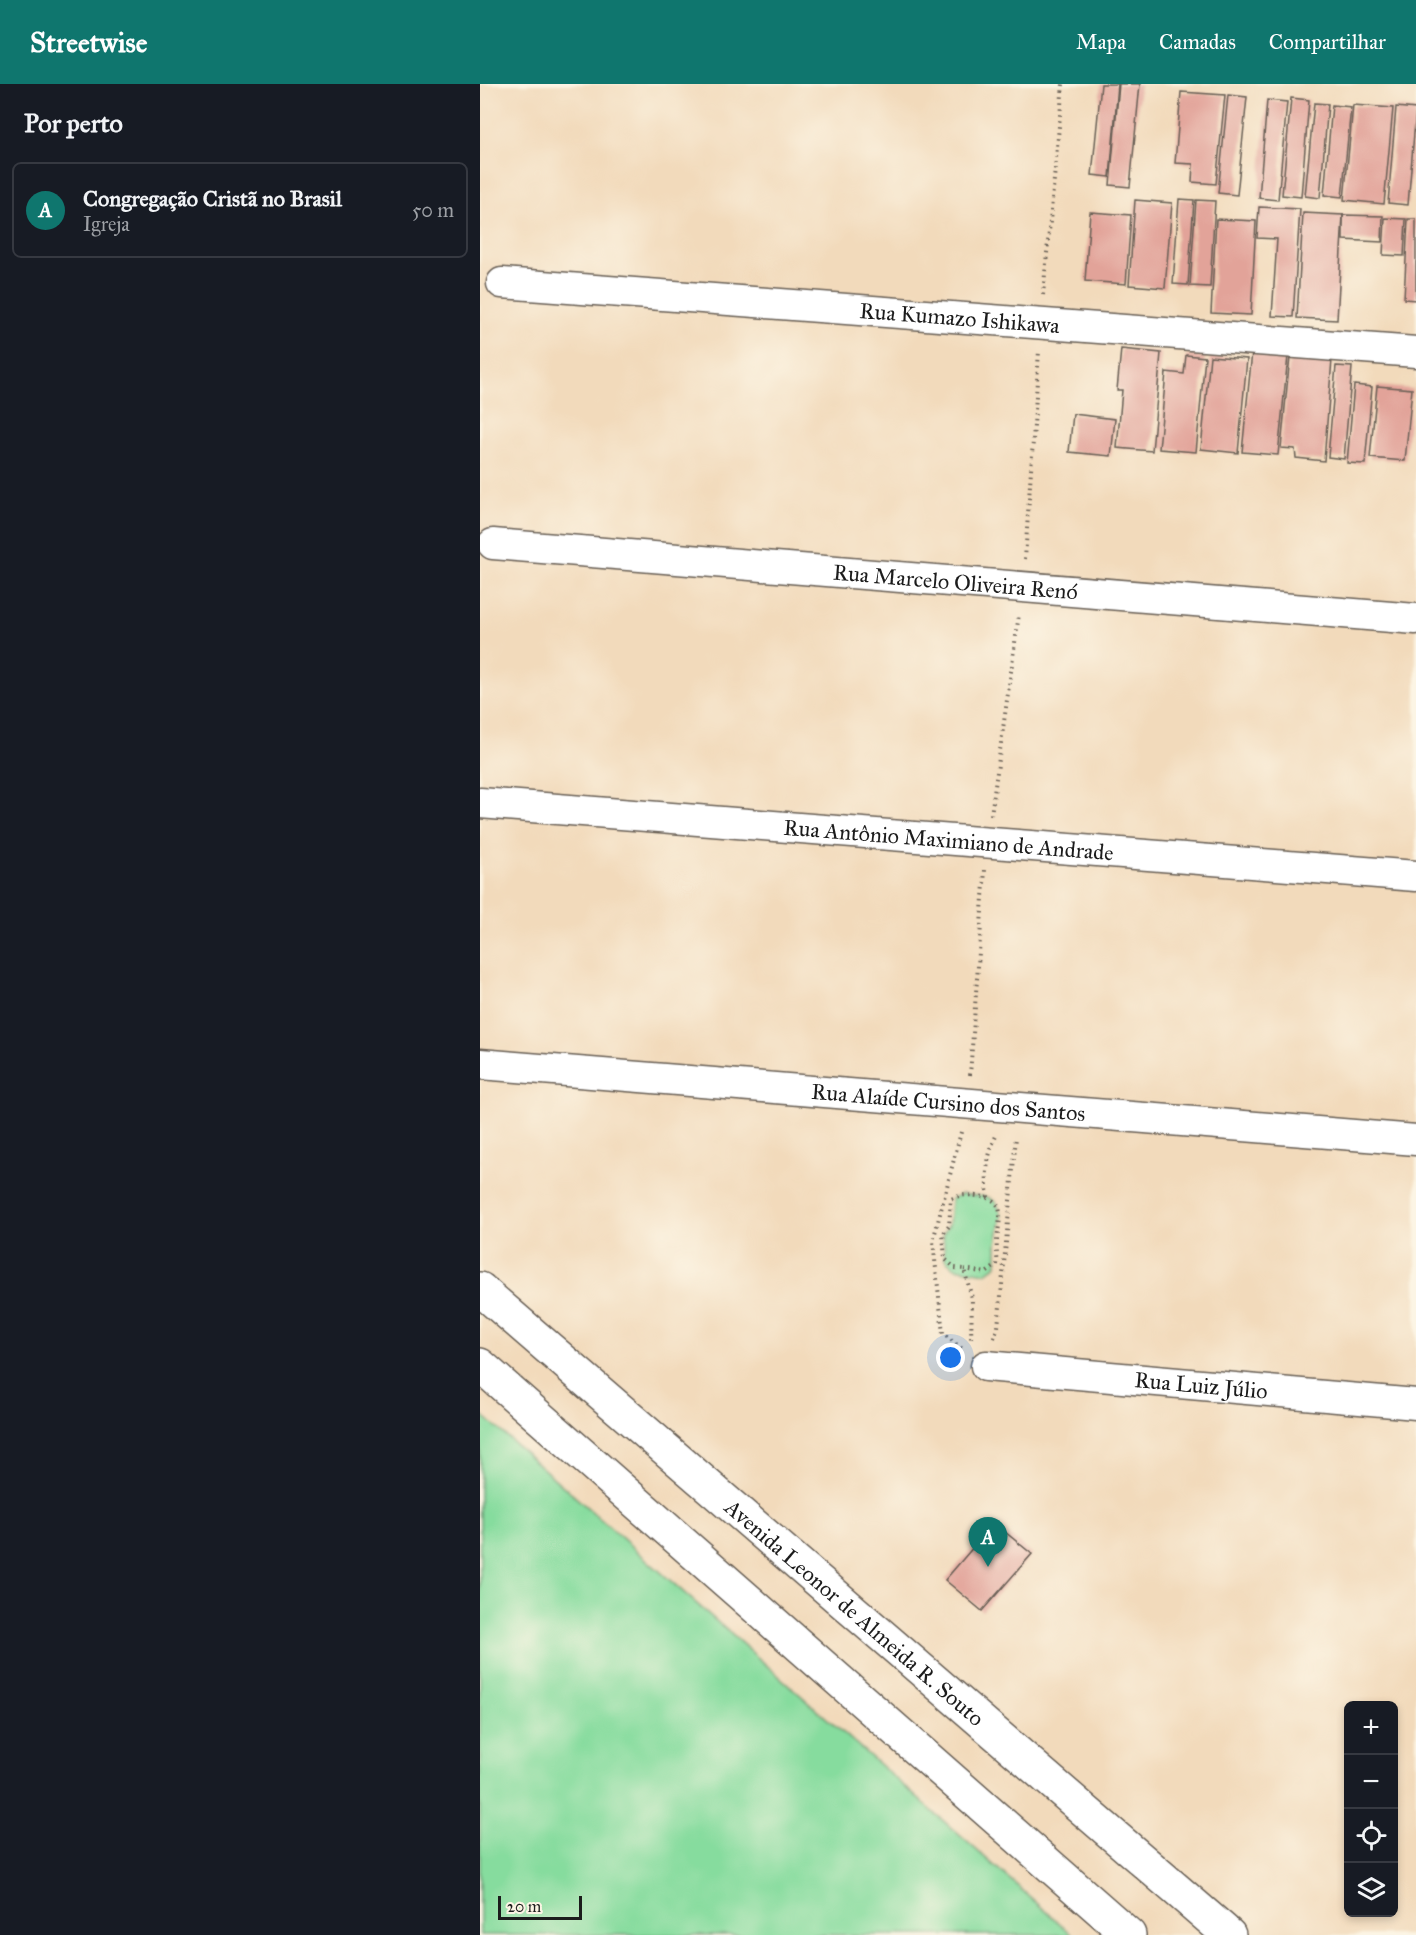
<!DOCTYPE html>
<html lang="pt">
<meta charset="utf-8">
<style>
:root{--surface:#171b24;--page:#20242c;--text:#f1f3f6;--muted:#9ea1a6;--line:#363941;--accent:#0f766e}
body{margin:0;font-family:"IM FELL Great Primer",serif;background:var(--page);color:var(--text)}
.controls{position:absolute;right:18px;bottom:18px;display:grid;overflow:hidden;border-radius:9px;box-shadow:0 3px 9px #0003}
.controls button{width:54px;height:54px;display:grid;place-items:center;padding:0;border:0;border-bottom:2px solid var(--line);background:var(--surface);color:var(--text);font:30px sans-serif}
.scale{position:absolute;left:18px;bottom:15px;width:84px;box-sizing:border-box;padding-left:6px;border:3px solid #1c1c1c;border-top:0;font-size:16px;line-height:21px;white-space:nowrap;color:#1c1c1c;-webkit-text-stroke:4px #fcf5e5;paint-order:stroke}
.you{position:absolute;left:471px;top:1274px;width:21px;height:21px;margin:-15px;border:4px solid #fff;border-radius:50%;background:#1a73e8;box-shadow:0 0 0 9px #1a73e833}
.badge{display:grid;place-items:center;width:39px;height:39px;border-radius:50%;background:var(--accent);color:#fff;font-size:20px;font-weight:700}
.pin{position:absolute;translate:-50% -50px;filter:drop-shadow(0 2px 3px #0008)}
.pin::after{content:'';position:absolute;top:32px;width:21px;height:18px;background:inherit;clip-path:polygon(0 0,100% 0,50% 100%)}
.list{margin:0;padding:0;list-style:none}
h2{display:flex;justify-content:space-between;align-items:center;height:78px;margin:0;padding:0 24px;font-size:26px}
h2 small{font-size:20px;font-weight:400;color:var(--muted)}
.list li{display:grid;grid-template-columns:39px 1fr auto;gap:18px;align-items:center;box-sizing:border-box;height:96px;margin:0 12px 12px;padding:0 12px;border:2px solid var(--line);border-radius:9px}
.list b{display:block;font-size:22px;white-space:nowrap}
.list p{margin:0;font-size:20px;white-space:nowrap;color:var(--muted)}
.list em{font-size:20px;font-style:normal;color:var(--muted)}
.icon{flex:none;width:33px;height:33px;fill:none;stroke:currentColor;stroke-width:2;stroke-linecap:round;stroke-linejoin:round}
.map{position:relative;flex:none;width:936px;height:1851px;overflow:hidden}
header{display:flex;align-items:center;gap:36px;box-sizing:border-box;height:84px;padding:0 30px;background:var(--accent);color:#fff}
header strong{font-size:28px}
nav{display:flex;gap:33px;margin-inline-start:auto;font-size:21px}
main{display:flex}
aside{flex:1;background:var(--surface)}
.map>svg:first-child{display:block}
.green{fill:#86dc9e;stroke:#517c5d;stroke-width:1.5}
.building{fill:#e2a399}
.lines{fill:none;stroke-linecap:round;stroke-linejoin:round}
.street-casing{stroke:#675e54;stroke-width:33}
.secondary-casing{stroke:#675e54;stroke-width:36}
.path{stroke:#675e54;stroke-width:4;stroke-dasharray:1.5 4.5;stroke-linecap:butt}
.street{stroke:#fff;stroke-width:30}
.secondary{stroke:#fff;stroke-width:33}
.labels{text-anchor:middle;dominant-baseline:central;stroke-width:4.5;stroke-linejoin:round;paint-order:stroke}
.street-label{font-size:22px;fill:#1c1c1c;stroke:#fcf5e5}
</style>
<header>
<strong>Streetwise</strong>
<nav><a>Mapa</a><a>Camadas</a><a>Compartilhar</a></nav>
</header>
<main>
<aside>
<h2>Por perto<small></small></h2>
<ul class="list">
<li><span class="badge">A</span><div><b>Congregação Cristã no Brasil</b><p>Igreja</p></div><em>50 m</em></li>
</ul>
</aside>
<div class="map">
<svg width="936" height="1851" viewBox="0 0 936 1851">
<rect width="100%" height="100%" fill="#fcf5e5"/>
<filter id="ink" filterUnits="userSpaceOnUse"><feTurbulence type="fractalNoise" baseFrequency=".0167" numOctaves="2"/><feDisplacementMap in="SourceGraphic" scale="12" xChannelSelector="R" yChannelSelector="G"/><feConvolveMatrix kernelMatrix="1 2 1 2 8 2 1 2 1" color-interpolation-filters="sRGB"/></filter>
<filter id="wash" filterUnits="userSpaceOnUse"><feTurbulence type="fractalNoise" baseFrequency=".008" numOctaves="4" result="noise"/><feDisplacementMap in="SourceGraphic" scale="24" xChannelSelector="R" yChannelSelector="G"/><feGaussianBlur stdDeviation="1.35" result="paint"/><feColorMatrix in="noise" values="0 0 0 0 0 0 0 0 0 0 0 0 0 0 0 0 0 1.4 0 .05"/><feComposite in="paint" operator="in"/></filter>
<g filter="url(#wash)">
<rect width="100%" height="100%" fill="#f2dabb"/>
<g class="green">
<polygon points="482,1110 508,1113 516,1118 522,1131 517,1160 517,1181 506,1189 475,1184 465,1175 463,1150 469,1141 471,1115"/>
<polygon points="0,1329 593,1851 0,1851"/>
</g>
<g id="blocks">
<g class="building">
<polygon points="621,0 638,0 630,93 612,91"/>
<polygon points="639,0 660,0 650,103 630,101"/>
<polygon points="701,8 745,11 736,100 712,98 713,80 695,79"/>
<polygon points="748,11 767,13 757,111 738,109"/>
<polygon points="811,14 829,16 821,113 802,111"/>
<polygon points="787,16 807,18 798,116 779,114"/>
<polygon points="834,19 848,20 840,114 825,112"/>
<polygon points="852,21 871,23 862,113 844,111"/>
<polygon points="873,21 913,24 904,120 864,116"/>
<polygon points="916,23 936,25 928,121 908,119"/>
<polygon points="699,115 714,116 708,201 693,200"/>
<polygon points="655,116 692,119 685,204 649,201"/>
<polygon points="716,116 735,117 730,203 710,202"/>
<polygon points="779,123 820,125 813,233 792,232 797,155 777,154"/>
<polygon points="610,128 651,131 646,200 605,197"/>
<polygon points="823,129 863,131 857,236 817,234"/>
<polygon points="863,131 903,132 902,158 863,156"/>
<polygon points="905,134 926,135 924,172 903,171"/>
<polygon points="736,135 776,137 771,231 731,229"/>
<polygon points="928,135 936,135 936,216 924,215"/>
<polygon points="641,265 681,269 672,367 637,364 642,306 637,306"/>
<polygon points="772,268 808,272 798,371 762,368"/>
<polygon points="706,271 725,273 716,368 679,365 686,288 704,290"/>
<polygon points="730,272 767,275 758,369 721,365"/>
<polygon points="810,272 852,275 844,377 816,374 815,365 801,364"/>
<polygon points="856,282 872,283 864,375 848,373"/>
<polygon points="874,301 892,303 885,380 867,379"/>
<polygon points="897,302 932,305 925,377 890,374"/>
<polygon points="593,330 635,335 631,372 589,368"/>
<polygon points="514,1439 552,1470 502,1527 465,1496"/>
</g>
</g>
</g>
<g filter="url(#ink)">
<use href="#blocks" fill-opacity="0" stroke="#675e54" stroke-width="1.5"/>
<g class="lines">
<defs>
<g id="street">
<path id="s1" d="M22 199 936 268"/>
<path id="s2" d="M13 460 936 535"/>
<path id="s3" d="M0 719 936 792"/>
<path id="s4" d="M0 980 936 1056"/>
<path id="s5" d="M506 1282 936 1320"/>
</g>
<g id="secondary">
<path id="s6" d="M0 1205 749 1851"/>
<polyline points="0,1281 649,1851"/>
</g>
</defs>
<use href="#street" class="street-casing"/>
<use href="#secondary" class="secondary-casing"/>
<g class="path">
<polyline points="563,211 583,0"/>
<polyline points="545,475 559,267"/>
<polyline points="511,731 539,530"/>
<polyline points="490,991 505,786"/>
<polyline points="481,1048 453,1157 463,1250 484,1266"/>
<path d="M508 1113C505 1091 507 1070 517 1050"/>
<path d="M484 1185 506 1189 517 1181C518 1173 516 1166 517 1158 518 1136 530 1116 498 1112 486 1111 482 1110 471 1115L469 1142 463 1150 465 1175 475 1184 484 1185 492 1214 491 1257"/>
<polyline points="514,1254 518,1243 536,1053"/>
</g>
<use href="#street" class="street"/>
<use href="#secondary" class="secondary"/>
</g>
</g>
<g class="labels">
<g class="street-label">
<text stroke="none"><textPath href="#s1" startOffset="459">Rua Kumazo Ishikawa</textPath></text>
<text stroke="none"><textPath href="#s2" startOffset="464">Rua Marcelo Oliveira Renó</textPath></text>
<text stroke="none"><textPath href="#s3" startOffset="470">Rua Antônio Maximiano de Andrade</textPath></text>
<text stroke="none"><textPath href="#s4" startOffset="470">Rua Alaíde Cursino dos Santos</textPath></text>
<text stroke="none"><textPath href="#s5" startOffset="216">Rua Luiz Júlio</textPath></text>
<text stroke="none"><textPath href="#s6" startOffset="495">Avenida Leonor de Almeida R. Souto</textPath></text>
</g>
</g>
</svg>
<div class="controls">
<button>+</button>
<button>−</button>
<button><svg class="icon" aria-label="locate" viewBox="0 0 24 24"><circle cx="12" cy="12" r="6"/><path d="M12 2v4M12 18v4M2 12h4M18 12h4"/></svg></button>
<button><svg class="icon" aria-label="layers" viewBox="0 0 24 24"><path d="M12 4l9 5-9 5-9-5zM3 14l9 5 9-5"/></svg></button>
</div>
<div class="scale">20 m</div>
<div class="you"></div>
<div class="pin badge" style="left:508px;top:1483px">A</div>
</div>
</main>
